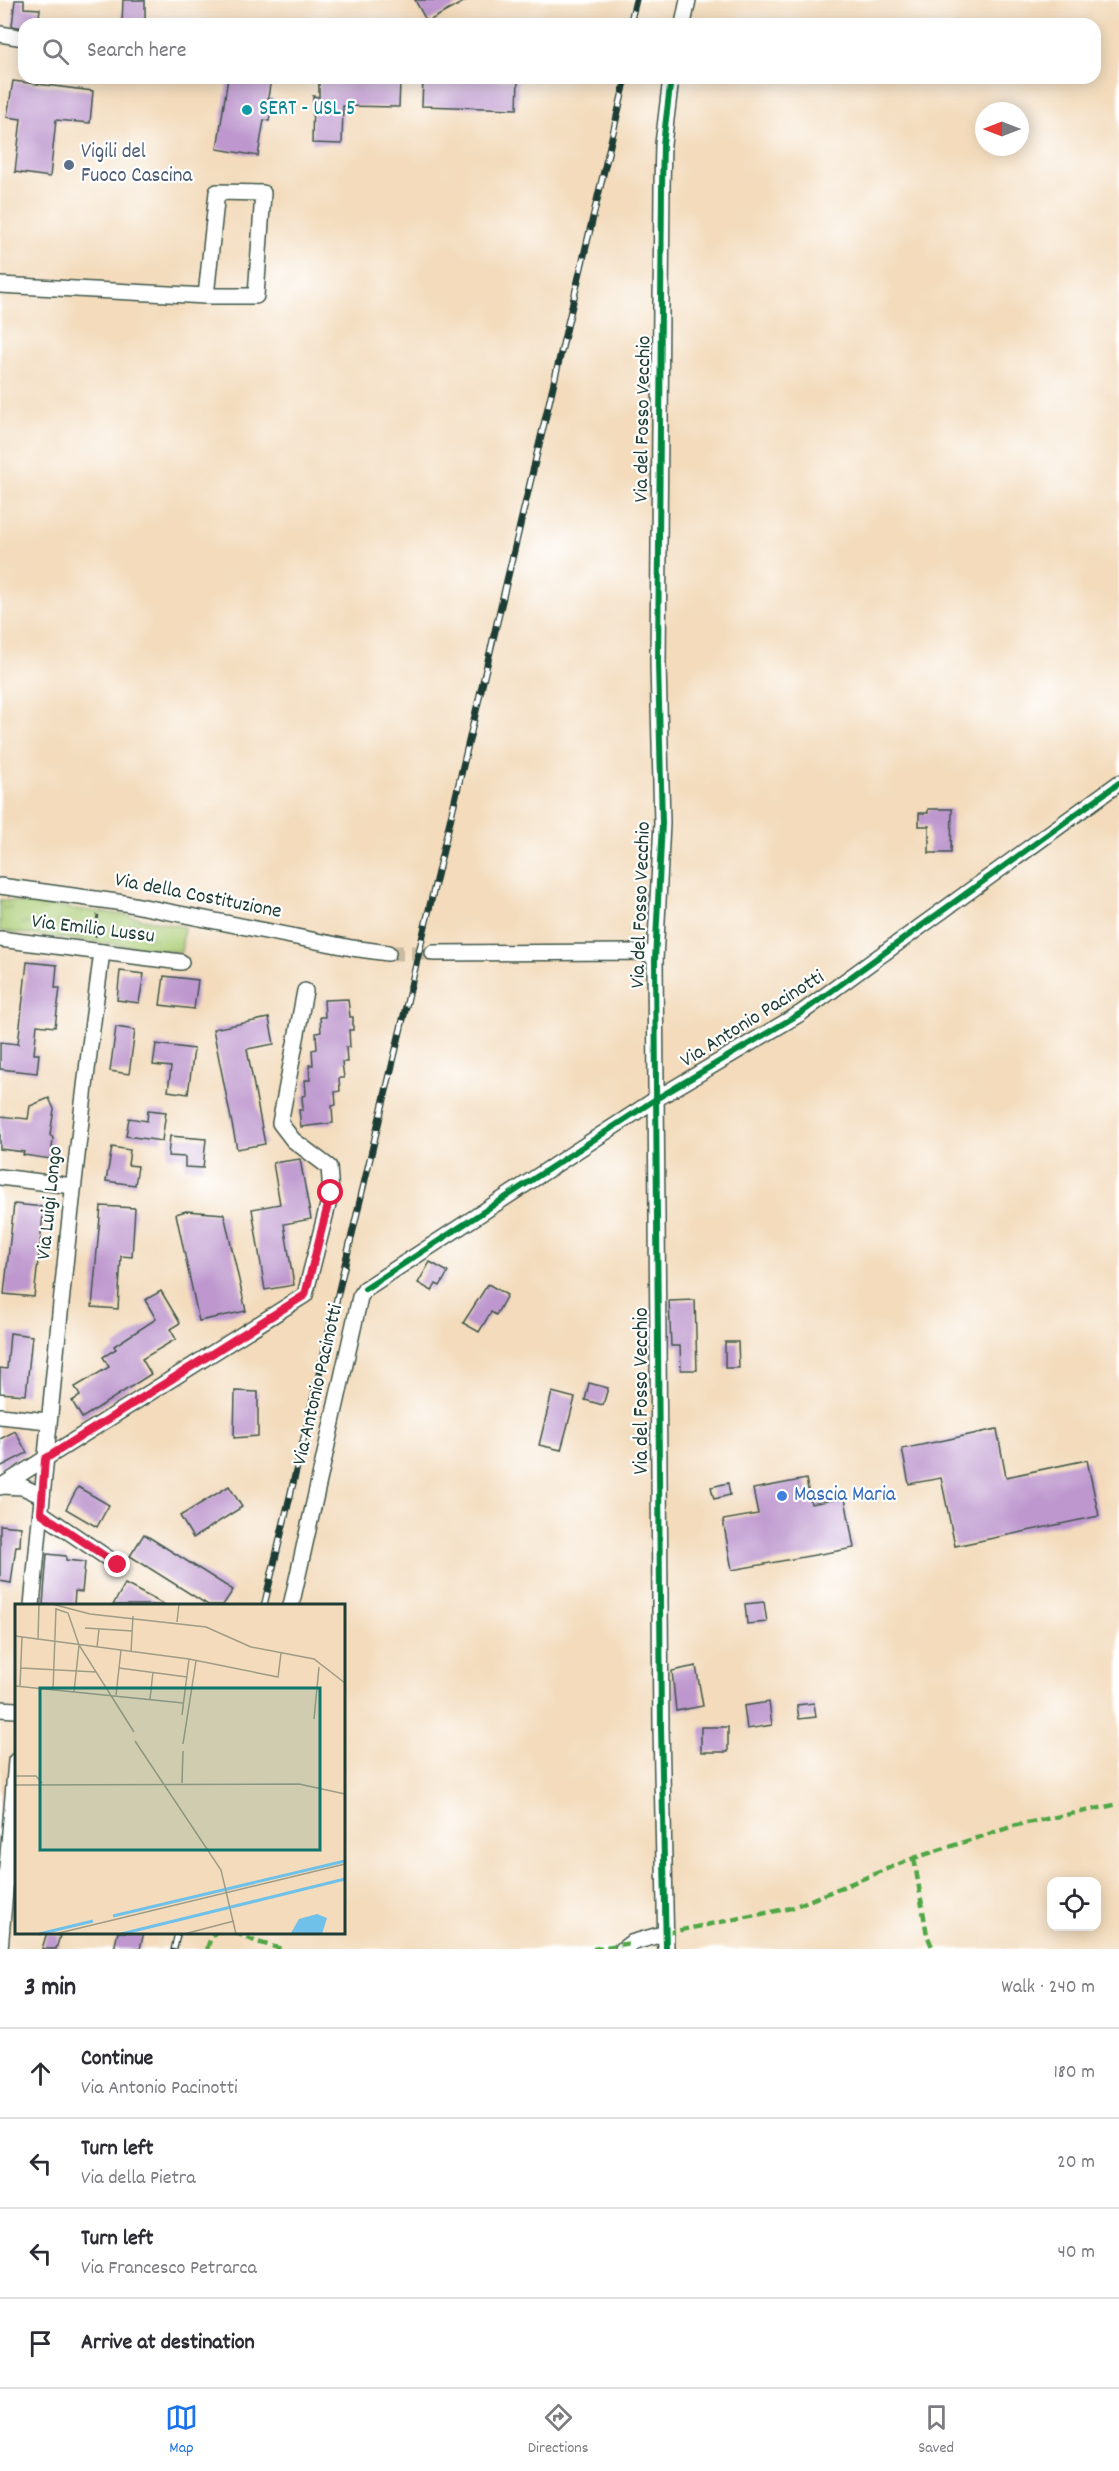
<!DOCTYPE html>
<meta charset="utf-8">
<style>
:root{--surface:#fff;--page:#f7f7f7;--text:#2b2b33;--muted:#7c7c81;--line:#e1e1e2;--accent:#1a73e8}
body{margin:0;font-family:Dekko,sans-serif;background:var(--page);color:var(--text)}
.controls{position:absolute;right:18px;bottom:18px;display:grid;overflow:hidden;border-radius:12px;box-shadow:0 3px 15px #0003}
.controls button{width:54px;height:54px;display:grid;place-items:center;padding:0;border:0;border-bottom:2px solid var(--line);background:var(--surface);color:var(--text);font:30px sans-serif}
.compass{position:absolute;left:975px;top:102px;width:54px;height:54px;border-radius:50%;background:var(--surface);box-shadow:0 3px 15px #0003;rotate:270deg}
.stop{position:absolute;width:18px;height:18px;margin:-14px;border:4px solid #e11d48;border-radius:50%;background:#fff}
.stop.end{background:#e11d48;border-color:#fff;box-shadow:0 2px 6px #0008}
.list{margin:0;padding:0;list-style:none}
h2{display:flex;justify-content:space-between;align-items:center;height:78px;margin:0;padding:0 24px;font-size:26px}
h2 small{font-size:20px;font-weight:400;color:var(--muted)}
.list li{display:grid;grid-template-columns:39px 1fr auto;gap:18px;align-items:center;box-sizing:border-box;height:90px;padding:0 24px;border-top:2px solid var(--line)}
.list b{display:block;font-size:22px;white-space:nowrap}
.list p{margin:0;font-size:20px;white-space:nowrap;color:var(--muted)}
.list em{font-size:20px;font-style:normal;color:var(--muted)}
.icon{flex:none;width:33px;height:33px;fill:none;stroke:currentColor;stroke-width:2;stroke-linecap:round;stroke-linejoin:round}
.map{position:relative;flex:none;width:1119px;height:1949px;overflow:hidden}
.search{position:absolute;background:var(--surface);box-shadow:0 3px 15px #0003;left:18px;right:18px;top:18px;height:66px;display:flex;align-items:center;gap:15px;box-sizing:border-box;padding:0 21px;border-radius:18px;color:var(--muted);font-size:22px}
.sheet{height:438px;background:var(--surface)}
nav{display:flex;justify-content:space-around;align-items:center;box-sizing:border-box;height:84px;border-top:2px solid var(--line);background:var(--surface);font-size:16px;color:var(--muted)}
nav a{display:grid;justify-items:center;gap:3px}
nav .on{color:var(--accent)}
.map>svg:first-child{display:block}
.grass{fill:url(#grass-tufts);stroke:#648454;stroke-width:1.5}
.building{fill:#bd97ce}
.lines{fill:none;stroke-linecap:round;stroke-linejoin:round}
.minor-tunnel{stroke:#c9bba1;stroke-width:15;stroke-dasharray:15 8;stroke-linecap:butt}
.minor-casing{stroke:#3f5548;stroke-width:18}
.path{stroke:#3f5548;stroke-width:3;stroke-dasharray:4.5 4.5;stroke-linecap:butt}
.minor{stroke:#fff;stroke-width:15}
.rail-casing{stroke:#1f3d34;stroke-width:7}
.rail{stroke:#fff;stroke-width:4.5;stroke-dasharray:14;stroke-linecap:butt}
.quiet{stroke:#4fa644;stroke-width:4.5;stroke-dasharray:9 4.5;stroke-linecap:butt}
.cycleway-casing{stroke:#fff;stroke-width:10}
.cycleway{stroke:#00873e;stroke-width:6}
.route{stroke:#e11d48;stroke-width:8}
.culture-dot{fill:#0f9aa8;stroke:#fff;stroke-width:2}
.service-dot{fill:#5c6f8a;stroke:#fff;stroke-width:2}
.shop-dot{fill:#3f7fe0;stroke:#fff;stroke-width:2}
.labels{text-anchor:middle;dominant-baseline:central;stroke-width:4.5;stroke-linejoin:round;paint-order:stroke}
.culture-label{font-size:21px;fill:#0d838f;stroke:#fff;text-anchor:start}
.service-label{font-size:21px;fill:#4e5e75;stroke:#fff;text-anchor:start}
.street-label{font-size:21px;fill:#1f3d34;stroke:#fff}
.shop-label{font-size:21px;fill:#366cbe;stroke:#fff;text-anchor:start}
.inset-river{fill:none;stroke:#6fc1ea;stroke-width:3}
.inset-road{fill:none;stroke:#9e9c86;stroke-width:1.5}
.view{fill:#0f766e;fill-opacity:0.15;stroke:#0f766e;stroke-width:3}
.inset-edge{fill:none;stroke:#1f3d34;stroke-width:3}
</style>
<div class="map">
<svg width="1119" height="1949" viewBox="0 0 1119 1949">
<defs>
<pattern id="grass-tufts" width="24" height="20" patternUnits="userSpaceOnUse" patternTransform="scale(1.5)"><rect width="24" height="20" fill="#aacc75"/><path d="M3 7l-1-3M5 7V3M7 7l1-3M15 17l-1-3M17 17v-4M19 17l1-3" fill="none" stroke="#8aa761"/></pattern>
</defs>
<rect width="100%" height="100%" fill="#fff"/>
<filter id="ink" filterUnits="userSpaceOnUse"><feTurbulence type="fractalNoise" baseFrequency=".0167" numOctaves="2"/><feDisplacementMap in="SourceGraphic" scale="12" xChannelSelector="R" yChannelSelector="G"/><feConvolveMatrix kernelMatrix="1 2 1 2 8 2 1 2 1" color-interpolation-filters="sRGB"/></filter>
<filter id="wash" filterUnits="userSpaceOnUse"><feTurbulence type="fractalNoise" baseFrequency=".008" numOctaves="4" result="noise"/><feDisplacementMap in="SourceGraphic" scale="24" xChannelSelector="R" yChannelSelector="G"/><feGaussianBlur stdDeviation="1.35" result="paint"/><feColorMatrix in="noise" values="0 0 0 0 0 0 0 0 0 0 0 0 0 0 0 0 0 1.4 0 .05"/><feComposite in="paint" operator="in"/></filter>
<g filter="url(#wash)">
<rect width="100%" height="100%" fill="#f3dbbc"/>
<polygon class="grass" points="0,900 125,915 184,927 181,952 0,931"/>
<g id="blocks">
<g class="building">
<polygon points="15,0 24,0 24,8 40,9 38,24 24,24 24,28 12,26"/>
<polygon points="123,0 145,0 145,24 122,24"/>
<polygon points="415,0 467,0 427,22"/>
<polygon points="228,78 271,78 268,98 273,99 269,121 264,120 258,156 217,149"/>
<polygon points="423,78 518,80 517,109 422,106"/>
<polygon points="319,80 400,82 399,107 343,106 342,144 312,143 313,96 319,97"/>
<polygon points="13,81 93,91 90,123 56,120 50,177 15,172 21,119 7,117"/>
<polygon points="928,809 952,809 951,853 929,853 929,826 919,826 919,813 928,813"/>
<polygon points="27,962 57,965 55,988 60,988 55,1027 37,1025 34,1054 39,1054 37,1073 0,1069 0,1042 18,1044"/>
<polygon points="120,971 144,974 139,1003 117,1000"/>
<polygon points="164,976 198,980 194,1009 160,1005"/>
<polygon points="348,999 350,1017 353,1017 353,1030 349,1030 350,1047 346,1047 347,1062 342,1062 344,1078 339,1078 340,1091 335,1092 336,1105 332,1106 333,1123 301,1127 299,1110 303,1110 302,1096 306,1095 305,1080 310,1080 309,1065 313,1065 312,1050 317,1049 316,1033 321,1032 320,1017 325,1017 324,1000"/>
<polygon points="269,1018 274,1044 247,1049 265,1144 237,1149 213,1029"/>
<polygon points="116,1027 135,1030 129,1074 110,1071"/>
<polygon points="156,1044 194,1049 188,1094 168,1091 171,1067 153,1065"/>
<polygon points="49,1098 54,1109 50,1135 53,1138 51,1159 23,1155 24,1152 0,1149 0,1116 28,1119 30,1106"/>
<polygon points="148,1110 166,1112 162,1141 126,1136 129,1118 147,1121"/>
<polygon points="170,1136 206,1139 203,1168 185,1167 185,1157 168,1156"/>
<polygon points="112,1147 130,1150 128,1165 138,1166 135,1185 106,1181"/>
<polygon points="300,1159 311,1219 284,1224 294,1285 265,1290 252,1209 280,1204 273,1163"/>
<polygon points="14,1204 44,1207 34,1297 4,1294"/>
<polygon points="101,1206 135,1208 132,1257 121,1256 118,1309 92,1307"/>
<polygon points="186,1211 224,1214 246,1311 199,1321 176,1214"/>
<polygon points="430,1262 448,1272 440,1286 436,1284 432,1291 418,1283"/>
<polygon points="488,1284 507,1295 496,1315 491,1312 479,1332 463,1323"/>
<polygon points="161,1291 180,1323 170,1329 176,1339 142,1359 151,1374 82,1418 72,1401 80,1396 75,1387 109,1367 103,1357 116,1349 114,1346 156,1319 145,1300"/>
<polygon points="695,1300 697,1370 681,1370 680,1346 671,1346 669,1301"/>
<polygon points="10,1333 32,1336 26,1395 0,1393 0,1368 7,1369"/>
<polygon points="725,1342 738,1342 739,1368 725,1368"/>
<polygon points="589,1383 608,1388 603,1405 585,1400"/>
<polygon points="235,1391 258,1392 258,1436 234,1438"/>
<polygon points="552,1392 575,1398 561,1450 539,1445"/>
<polygon points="997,1429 1006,1477 1087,1460 1099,1516 955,1546 941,1478 909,1484 902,1449"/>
<polygon points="15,1431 27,1453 0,1467 0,1439"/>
<polygon points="806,1479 811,1504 845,1498 854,1548 732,1570 723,1520 758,1514 753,1489"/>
<polygon points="728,1483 730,1495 714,1499 711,1487"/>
<polygon points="229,1486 242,1507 193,1538 180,1516"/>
<polygon points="78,1487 109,1505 97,1527 66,1509"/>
<polygon points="0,1525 21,1527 20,1546 16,1546 11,1583 0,1581"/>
<polygon points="144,1534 233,1590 223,1605 208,1605 130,1556"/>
<polygon points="47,1554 66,1556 66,1560 85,1562 82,1592 75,1591 74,1605 43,1605"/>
<polygon points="125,1584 165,1605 113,1605"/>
<polygon points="764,1602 767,1622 747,1624 745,1604"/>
<polygon points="696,1666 703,1706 676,1711 672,1671"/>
<polygon points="769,1702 772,1725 747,1729 744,1706"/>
<polygon points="814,1703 816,1717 799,1719 797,1705"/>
<rect x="701" y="1727" width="27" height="25"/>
<polygon points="47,1932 60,1936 56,1949 42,1949"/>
<polygon points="118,1932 144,1932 140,1949 114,1949"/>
</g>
</g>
</g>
<g filter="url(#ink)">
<use href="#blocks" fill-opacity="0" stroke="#3f5548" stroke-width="1.5"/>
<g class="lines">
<polyline class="minor-tunnel" points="388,953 433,953"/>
<defs>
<g id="minor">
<polyline points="683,24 688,0"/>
<polyline points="0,34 24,38"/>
<polyline points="0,285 206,296 256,296 263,193 217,192 206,296"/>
<polyline points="0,886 124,903 352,948 388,953"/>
<polyline points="0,939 181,962"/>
<polyline points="433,953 635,952 650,954 655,960"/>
<polyline points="0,1177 73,1186"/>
<polyline points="0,1416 48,1421"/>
<polyline points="1,1486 23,1487 42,1496"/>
<polyline points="0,1487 305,1295 331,1193 329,1167 293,1140 280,1123 305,991"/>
<polyline points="41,1513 118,1565"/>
<path d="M32 1606C52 1387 73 1169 102 952"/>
<polyline points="291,1606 360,1297 365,1289 656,1099 801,1013 1119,783"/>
<polyline points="0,1709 16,1710"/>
<polyline points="0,1949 16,1761"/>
<polyline points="623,1949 631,1943 666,1933"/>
<polyline points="666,1949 661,1728 655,960 662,823 658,664 662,187 663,144 671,78"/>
</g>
</defs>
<use href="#minor" class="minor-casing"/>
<polyline class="path" points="95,937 98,914"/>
<use href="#minor" class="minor"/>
<defs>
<g id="rail">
<polyline points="630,24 636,0"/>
<polyline points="264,1606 626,78"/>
<polyline points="174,1949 178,1932"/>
</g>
</defs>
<use href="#rail" class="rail-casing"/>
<use href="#rail" class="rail"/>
<g class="quiet">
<polyline points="914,1858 927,1935 933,1949"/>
<polyline points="234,1932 257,1942 282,1949"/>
<polyline points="666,1933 791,1908 914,1858 1017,1825 1119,1804"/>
<polyline points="207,1949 211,1937 216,1932"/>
<polyline points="593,1949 631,1943"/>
</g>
<defs>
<g id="cycleway">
<polyline points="365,1289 656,1099 801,1013 1119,783"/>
<polyline points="666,1949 661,1728 655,960 662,823 658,664 662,187 663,144 671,78"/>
</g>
</defs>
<use href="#cycleway" class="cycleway-casing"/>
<use href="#cycleway" class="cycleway"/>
</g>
</g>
<g class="lines" filter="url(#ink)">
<polyline class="route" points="118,1565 41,1513 45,1459 305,1295 331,1193"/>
</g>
<circle class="culture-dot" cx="247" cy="110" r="6"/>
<circle class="service-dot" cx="69" cy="165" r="6"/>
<circle class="shop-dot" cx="782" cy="1496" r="6"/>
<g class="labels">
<g class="culture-label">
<text x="259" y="110">SERT - USL 5</text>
</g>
<g class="service-label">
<text x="81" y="153">Vigili del<tspan x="81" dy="24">Fuoco Cascina</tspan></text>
</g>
<g class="street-label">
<text transform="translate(644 419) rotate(-89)">Via del Fosso Vecchio</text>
<text transform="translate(198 897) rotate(11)">Via della Costituzione</text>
<text transform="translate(642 905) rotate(-88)">Via del Fosso Vecchio</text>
<text transform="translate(93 930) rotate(7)">Via Emilio Lussu</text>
<text transform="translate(753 1020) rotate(-32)">Via Antonio Pacinotti</text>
<text transform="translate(51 1203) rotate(-84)">Via Luigi Longo</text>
<text transform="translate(319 1385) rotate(-77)">Via Antonio Pacinotti</text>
<text transform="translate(643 1391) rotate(-90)">Via del Fosso Vecchio</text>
</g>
<g class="shop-label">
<text x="794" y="1496">Mascia Maria</text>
</g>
</g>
<g transform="translate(15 1604)">
<rect width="330" height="330" fill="#f3dbbc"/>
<path d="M302 310 312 314 307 330 276 329 284 315Z" fill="#6fc1ea"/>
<path class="inset-river" d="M98 312 330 257M24 330 78 317M106 330 330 275"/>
<path class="inset-road" d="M37 0 75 10 191 23 236 43 299 55 330 79M41 5 53 9 64 41 119 128M162 18 164 0M70 24 117 27M0 32 174 55 263 73 266 49M23 35 24 0M82 43 84 25M116 48 118 12M6 64 81 68M104 64 172 73M0 82 168 99M5 82 7 33M38 86 41 4M59 88 64 41M101 91 106 46M135 95 138 68M167 111 174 55M299 115 304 63M120 137 206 266 221 330M168 140 181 57M0 172H21L27 179M167 179 168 147M0 181 284 180 330 190M40 330 330 260M169 330 219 317"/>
<path class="view" d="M25 84H305V246H25Z"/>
<rect width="330" height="330" class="inset-edge"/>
</g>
</svg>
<div class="controls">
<button><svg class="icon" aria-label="locate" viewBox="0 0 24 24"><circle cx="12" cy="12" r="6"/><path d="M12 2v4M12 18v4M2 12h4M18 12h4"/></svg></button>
</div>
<svg class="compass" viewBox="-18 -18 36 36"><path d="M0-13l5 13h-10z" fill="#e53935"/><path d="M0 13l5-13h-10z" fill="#7c7c81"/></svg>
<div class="stop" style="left:331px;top:1193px"></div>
<div class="stop end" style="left:118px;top:1565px"></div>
<div class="search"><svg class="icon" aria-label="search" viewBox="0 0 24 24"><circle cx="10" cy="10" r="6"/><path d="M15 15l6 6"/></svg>Search here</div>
</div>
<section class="sheet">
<h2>3 min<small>Walk · 240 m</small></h2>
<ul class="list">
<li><svg class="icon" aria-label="ahead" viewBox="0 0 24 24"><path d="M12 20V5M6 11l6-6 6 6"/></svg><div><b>Continue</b><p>Via Antonio Pacinotti</p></div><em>180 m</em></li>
<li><svg class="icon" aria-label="left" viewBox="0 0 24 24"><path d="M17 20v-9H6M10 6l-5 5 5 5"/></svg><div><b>Turn left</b><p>Via della Pietra</p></div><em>20 m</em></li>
<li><svg class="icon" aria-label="left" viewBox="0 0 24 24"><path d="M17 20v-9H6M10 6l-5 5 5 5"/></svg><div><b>Turn left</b><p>Via Francesco Petrarca</p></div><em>40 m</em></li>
<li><svg class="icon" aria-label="arrive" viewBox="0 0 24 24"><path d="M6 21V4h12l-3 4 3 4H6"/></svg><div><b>Arrive at destination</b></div></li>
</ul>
</section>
<nav>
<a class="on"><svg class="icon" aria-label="map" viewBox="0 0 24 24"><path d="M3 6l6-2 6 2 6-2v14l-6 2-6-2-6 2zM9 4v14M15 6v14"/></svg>Map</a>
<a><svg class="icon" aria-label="directions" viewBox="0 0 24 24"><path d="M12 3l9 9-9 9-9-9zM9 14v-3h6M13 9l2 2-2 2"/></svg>Directions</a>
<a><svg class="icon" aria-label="saved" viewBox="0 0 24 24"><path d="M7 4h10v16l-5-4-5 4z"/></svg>Saved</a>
</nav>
